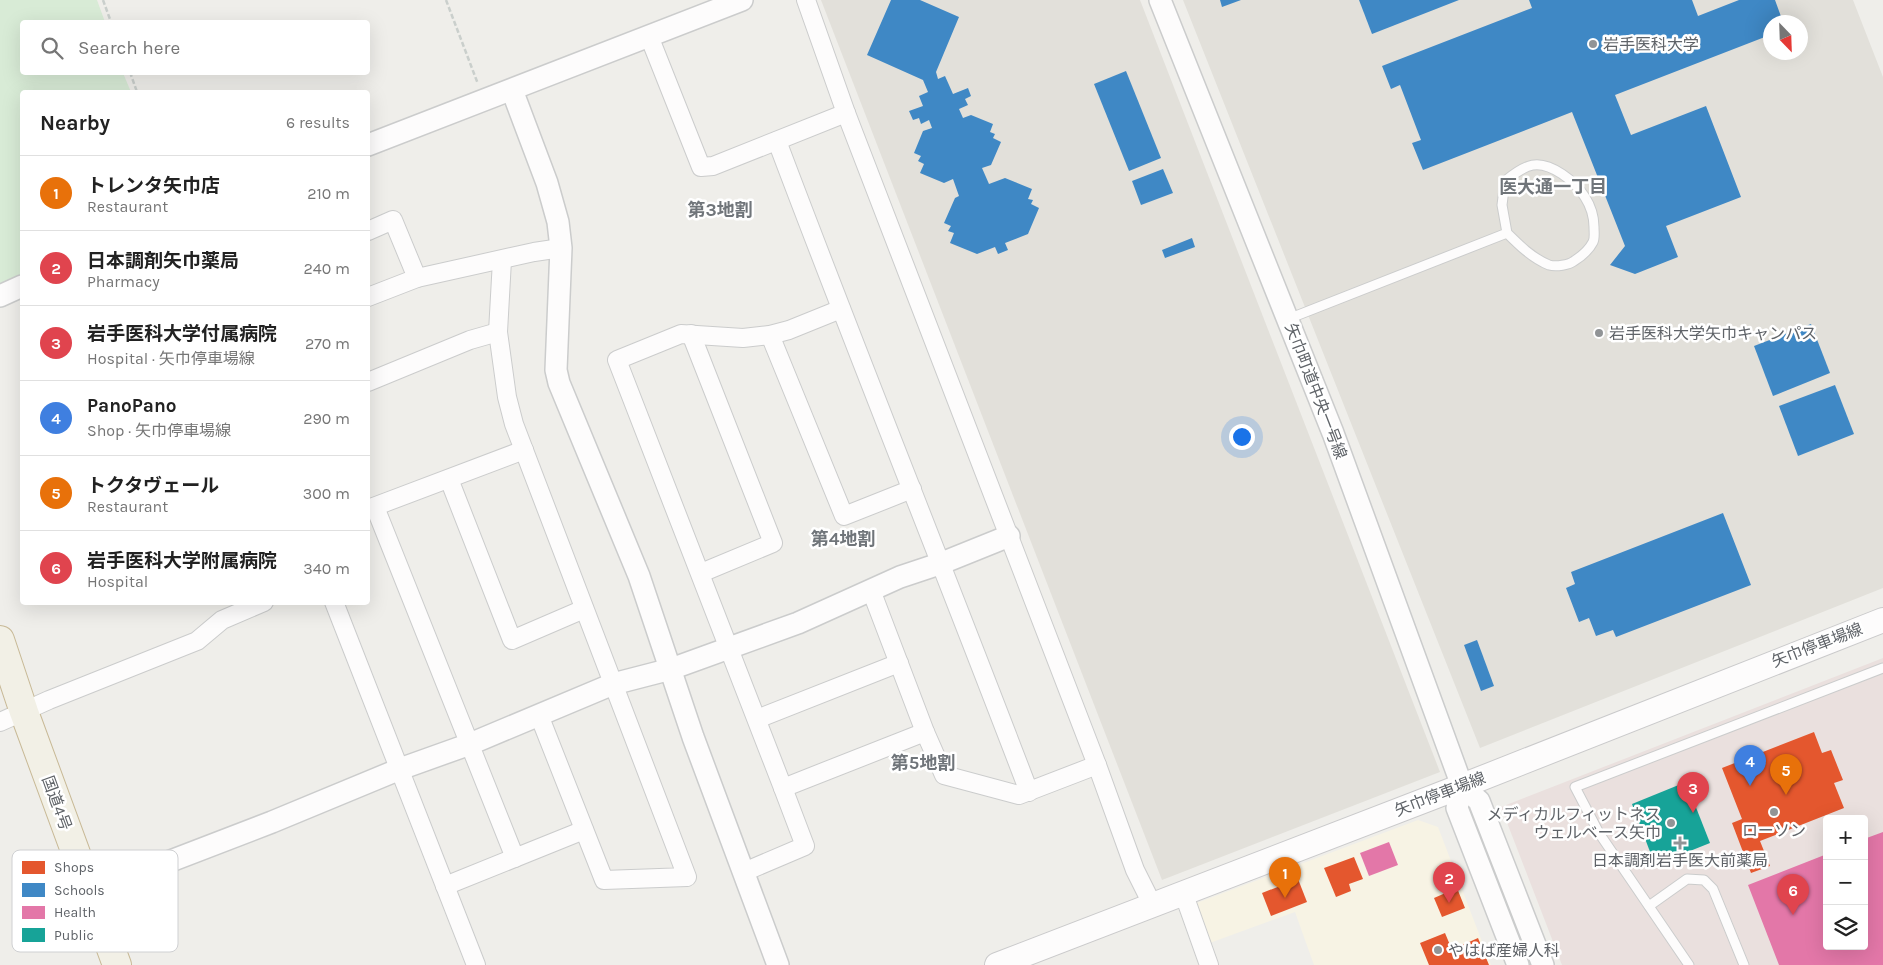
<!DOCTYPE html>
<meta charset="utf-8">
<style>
:root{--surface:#fff;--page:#f2f2f2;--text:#222;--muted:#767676;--line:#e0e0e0;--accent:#919496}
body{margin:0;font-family:Karla,"Noto Sans JP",sans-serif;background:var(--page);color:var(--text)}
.controls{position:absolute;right:15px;bottom:15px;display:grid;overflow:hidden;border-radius:5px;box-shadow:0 5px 20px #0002}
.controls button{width:45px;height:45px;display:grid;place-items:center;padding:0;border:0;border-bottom:1px solid var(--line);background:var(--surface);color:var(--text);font:25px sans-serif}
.compass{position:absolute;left:1763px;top:15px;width:45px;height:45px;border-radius:50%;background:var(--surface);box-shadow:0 5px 20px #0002;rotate:157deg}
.you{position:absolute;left:1241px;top:436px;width:18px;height:18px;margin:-12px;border:4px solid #fff;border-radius:50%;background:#1a73e8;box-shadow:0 0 0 8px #1a73e833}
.badge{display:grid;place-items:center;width:32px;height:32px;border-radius:50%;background:var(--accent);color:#fff;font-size:16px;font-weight:700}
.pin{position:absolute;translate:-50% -41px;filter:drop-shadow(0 1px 2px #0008)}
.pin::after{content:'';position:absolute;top:26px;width:18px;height:15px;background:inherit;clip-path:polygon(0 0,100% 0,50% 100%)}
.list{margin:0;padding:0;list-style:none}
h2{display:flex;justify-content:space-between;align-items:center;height:65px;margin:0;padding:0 20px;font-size:21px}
h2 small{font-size:16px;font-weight:400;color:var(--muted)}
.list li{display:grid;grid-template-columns:32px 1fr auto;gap:15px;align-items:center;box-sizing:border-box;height:75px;padding:0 20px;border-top:1px solid var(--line)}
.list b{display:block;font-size:19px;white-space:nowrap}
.list p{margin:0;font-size:16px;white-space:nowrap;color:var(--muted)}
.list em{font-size:16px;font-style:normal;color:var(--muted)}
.icon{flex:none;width:28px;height:28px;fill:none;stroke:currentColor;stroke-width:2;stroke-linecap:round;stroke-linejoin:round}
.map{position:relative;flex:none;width:1883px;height:965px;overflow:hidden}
.search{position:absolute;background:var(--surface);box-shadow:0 5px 20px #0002;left:20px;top:20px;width:350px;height:55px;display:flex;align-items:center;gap:12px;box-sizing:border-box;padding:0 18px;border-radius:5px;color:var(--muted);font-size:19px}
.panel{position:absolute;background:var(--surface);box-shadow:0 5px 20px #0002;left:20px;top:90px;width:350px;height:515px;border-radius:5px}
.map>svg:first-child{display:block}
.commercial{fill:#f7f3e4}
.education{fill:#e2e0da;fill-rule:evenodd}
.medical{fill:#eae0de;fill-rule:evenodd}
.green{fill:#d8ebd6}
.shops{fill:#e4572e}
.schools{fill:#3f88c5}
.health{fill:#e377a8}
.public{fill:#17a398}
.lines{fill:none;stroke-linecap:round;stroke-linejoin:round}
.service-casing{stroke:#cbcccc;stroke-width:11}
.minor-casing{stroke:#cbcccc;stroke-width:20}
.tertiary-casing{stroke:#cbcccc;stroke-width:24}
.secondary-casing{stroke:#cacacb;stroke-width:26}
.trunk-casing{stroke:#c8b996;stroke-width:30}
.path{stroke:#cacfcc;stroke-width:2.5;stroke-dasharray:5 2.5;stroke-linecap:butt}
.service{stroke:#fdfcfc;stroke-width:9}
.minor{stroke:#fdfcfc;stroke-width:18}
.tertiary{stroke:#fdfcfc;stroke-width:21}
.secondary{stroke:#fdfcfc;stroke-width:24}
.trunk{stroke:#f2f0e6;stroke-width:28}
.poi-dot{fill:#919496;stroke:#fff;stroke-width:2}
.labels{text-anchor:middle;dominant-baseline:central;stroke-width:5;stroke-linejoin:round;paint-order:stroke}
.poi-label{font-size:16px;fill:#5f6368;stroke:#fff;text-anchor:start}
.street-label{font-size:16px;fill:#5f6368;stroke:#fff}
.neighbourhood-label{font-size:18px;font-weight:bold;fill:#70757a;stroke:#fff}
.key{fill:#fff;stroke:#cfd0d2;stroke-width:1}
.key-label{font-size:14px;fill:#5f6368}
</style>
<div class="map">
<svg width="1883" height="965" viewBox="0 0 1883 965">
<rect width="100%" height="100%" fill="#efeeea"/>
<polygon class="commercial" points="1418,820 1438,827 1491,965 1314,965 1295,912 1207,944 1194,904"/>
<g class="education">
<polygon points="821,0 1140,0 1440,772 1162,880"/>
<path d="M1183 0H1853L1883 77V588L1480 748ZM1770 22H1800V52H1770Z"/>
</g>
<path class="medical" d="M1883 658V965H1562L1501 807ZM1827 819H1864V946H1827Z"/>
<polygon class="green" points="0,0 97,0 105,22 22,22 22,72 123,73 131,92 22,92 22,285 0,295"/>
<g class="shops">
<polygon points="1814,732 1822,753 1831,750 1843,780 1834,783 1844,808 1760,841 1770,866 1751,873 1732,823 1742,819 1722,768"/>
<polygon points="1354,857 1363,879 1349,884 1351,891 1336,897 1324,868"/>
<polygon points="1298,879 1307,902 1271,916 1262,893"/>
<polygon points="1457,888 1465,908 1442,917 1434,898"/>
<polygon points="1445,933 1455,957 1463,954 1460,946 1478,938 1489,965 1429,965 1420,943"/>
</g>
<g class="schools">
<polygon points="891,0 920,0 959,17 936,72 938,79 945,76 953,94 968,88 971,96 965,99 968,105 959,109 963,118 971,115 993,124 990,132 995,134 993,138 1001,142 991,165 982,168 989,184 1005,178 1032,189 1028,199 1033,200 1031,204 1039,208 1028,234 1005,243 1008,250 998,254 995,247 977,254 950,243 954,233 948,231 951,226 944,223 955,198 959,196 953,179 944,183 920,173 924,164 918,161 921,156 914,153 923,131 932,128 929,120 921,124 919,118 913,120 909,111 923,106 919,96 928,92 923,80 867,55"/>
<polygon points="1220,0 1241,0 1222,7"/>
<polygon points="1359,0 1459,0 1372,34"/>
<polygon points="1529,0 1692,0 1698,16 1739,0 1775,0 1783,22 1770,22 1770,35 1615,95 1631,135 1706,106 1741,197 1666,226 1678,257 1635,274 1610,265 1625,246 1572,112 1423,170 1412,143 1421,140 1400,85 1391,89 1382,66 1532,8"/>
<polygon points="1126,71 1161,158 1129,171 1094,84"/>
<polygon points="1163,169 1173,193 1141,205 1132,181"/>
<polygon points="1192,238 1195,247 1165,258 1162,250"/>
<polygon points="1811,324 1830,373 1773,396 1754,346"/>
<polygon points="1835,385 1854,434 1798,456 1779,406"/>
<polygon points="1723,513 1751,585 1616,637 1613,630 1596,636 1589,618 1579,622 1566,588 1575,584 1571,572"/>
<polygon points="1477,640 1494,686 1481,691 1464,645"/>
</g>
<g class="health">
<polygon points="1883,832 1883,965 1779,965 1748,885 1827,854 1827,946 1864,946 1864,839"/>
<polygon points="1389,842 1398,865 1369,876 1360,853"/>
</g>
<polygon class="public" points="1686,782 1710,843 1655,865 1632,804"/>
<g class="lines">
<defs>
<g id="service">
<path d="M1288 319 1507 233 1502 205 1505 181C1526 164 1538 158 1562 174 1580 186 1594 205 1594 227 1594 232 1595 238 1593 242 1589 250 1582 256 1574 261 1569 265 1556 267 1549 265 1532 258 1519 245 1507 233"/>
<polyline points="1649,906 1687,879 1704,880 1713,889 1744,965"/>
<polyline points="1689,965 1599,833 1575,787 1883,668"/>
</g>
<g id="minor">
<polyline points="806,0 846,113 1097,765 1135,870 1152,904"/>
<polyline points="649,36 701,167 713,166 846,113"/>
<path d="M777 141C859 359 946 574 1029 792"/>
<polyline points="368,231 393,220 417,278"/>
<polyline points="502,260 498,332 507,397 514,424 687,877 604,880 539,715"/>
<polyline points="368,297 417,278 534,252 561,248"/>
<polyline points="841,309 789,330 770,335 743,338 681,334 617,360 783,788 925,732"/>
<polyline points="691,334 773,543 701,573"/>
<polyline points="770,335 844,516 912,489"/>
<polyline points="368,382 470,340 498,332"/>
<polyline points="449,479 512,640 584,609"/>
<polyline points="375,507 515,858"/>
<polyline points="368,509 524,450"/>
<polyline points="871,590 925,732 944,775 1019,795 1097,765"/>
<polyline points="334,602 476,965"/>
<polyline points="757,719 899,663"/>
<polyline points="0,722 49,700 197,641 222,620 264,602"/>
<polyline points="744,872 805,846 783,788"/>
<polyline points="445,886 584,830"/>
<polyline points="1183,892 1209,965"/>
</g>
<g id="tertiary">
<polyline points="1160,0 1333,433 1462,786 1479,801 1543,965"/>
<polyline points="512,90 547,183 558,222 561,248 556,370 559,383 639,576 693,737 778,965"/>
<polyline points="368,145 742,0"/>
<polyline points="0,296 22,286"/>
<polyline points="1462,786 1457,808 1518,965"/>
<polyline points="90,892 272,822 400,769 470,744 613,684 671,669 798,623 900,577 942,563 1009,536"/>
</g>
<polyline id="secondary" points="997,965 1462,786 1883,620"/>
<polyline id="trunk" points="0,640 24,712 117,965"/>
</defs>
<use href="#service" class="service-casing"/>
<use href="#minor" class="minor-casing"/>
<use href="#tertiary" class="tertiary-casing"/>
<use href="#secondary" class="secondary-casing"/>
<use href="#trunk" class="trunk-casing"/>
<g class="path">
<polyline points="103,0 111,22"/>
<polyline points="446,0 478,84"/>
<polyline points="130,72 137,92"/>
</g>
<use href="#service" class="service"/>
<use href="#minor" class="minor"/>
<use href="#tertiary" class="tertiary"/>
<use href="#secondary" class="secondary"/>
<use href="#trunk" class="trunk"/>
</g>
<g class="poi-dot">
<circle cx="1593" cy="44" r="5"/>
<circle cx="1599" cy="333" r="5"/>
<circle cx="1774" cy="812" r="5"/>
<circle cx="1671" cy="823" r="5"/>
<path d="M1677.5 835.5h5v5h5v5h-5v5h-5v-5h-5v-5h5z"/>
<circle cx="1438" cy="950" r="5"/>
</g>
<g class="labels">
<g class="poi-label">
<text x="1603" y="44">岩手医科大学</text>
<text x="1609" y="333">岩手医科大学矢巾キャンパス</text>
<text x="1661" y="814" text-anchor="end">メディカルフィットネス<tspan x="1661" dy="18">ウェルベース矢巾</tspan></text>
<text x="1774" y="830" text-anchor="middle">ローソン</text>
<text x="1680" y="860" text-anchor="middle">日本調剤岩手医大前薬局</text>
<text x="1448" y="950">やはば産婦人科</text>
</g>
<g class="street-label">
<text transform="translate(1316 391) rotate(69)">矢巾町道中央一号線</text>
<text transform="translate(1817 645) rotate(-21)">矢巾停車場線</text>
<text transform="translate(1440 794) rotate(-21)">矢巾停車場線</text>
<text transform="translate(57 803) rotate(70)">国道4号</text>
</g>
<g class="neighbourhood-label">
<text x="1553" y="187">医大通一丁目</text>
<text x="720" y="210">第3地割</text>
<text x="843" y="539">第4地割</text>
<text x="923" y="763">第5地割</text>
</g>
</g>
<rect x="12" y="850" width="166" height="102" rx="8" class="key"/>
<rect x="22" y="861" width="23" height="13" fill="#e4572e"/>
<rect x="22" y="883" width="23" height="14" fill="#3f88c5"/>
<rect x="22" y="906" width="23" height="13" fill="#e377a8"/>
<rect x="22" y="928" width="23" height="14" fill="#17a398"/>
<g class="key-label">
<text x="54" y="872">Shops</text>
<text x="54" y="895">Schools</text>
<text x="54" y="917">Health</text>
<text x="54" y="940">Public</text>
</g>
</svg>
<div class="controls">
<button>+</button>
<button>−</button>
<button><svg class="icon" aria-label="layers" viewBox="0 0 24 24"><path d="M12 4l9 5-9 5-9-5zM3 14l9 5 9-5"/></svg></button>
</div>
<svg class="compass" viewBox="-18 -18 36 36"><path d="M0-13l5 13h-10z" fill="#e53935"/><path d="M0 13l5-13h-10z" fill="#767676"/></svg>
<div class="you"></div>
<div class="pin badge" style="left:1285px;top:898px;background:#e8710a">1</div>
<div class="pin badge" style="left:1449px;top:903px;background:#e0444e">2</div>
<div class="pin badge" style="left:1693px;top:813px;background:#e0444e">3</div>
<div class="pin badge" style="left:1750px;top:786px;background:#3f7fe0">4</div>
<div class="pin badge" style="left:1786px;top:795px;background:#e8710a">5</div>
<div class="pin badge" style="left:1793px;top:915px;background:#e0444e">6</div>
<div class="search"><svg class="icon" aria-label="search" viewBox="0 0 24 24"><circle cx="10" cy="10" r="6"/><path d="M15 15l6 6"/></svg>Search here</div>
<section class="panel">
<h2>Nearby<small>6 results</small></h2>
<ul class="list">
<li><span class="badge" style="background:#e8710a">1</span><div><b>トレンタ矢巾店</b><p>Restaurant</p></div><em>210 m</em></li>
<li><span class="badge" style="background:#e0444e">2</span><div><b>日本調剤矢巾薬局</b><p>Pharmacy</p></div><em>240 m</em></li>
<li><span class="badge" style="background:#e0444e">3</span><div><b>岩手医科大学付属病院</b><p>Hospital · 矢巾停車場線</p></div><em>270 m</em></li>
<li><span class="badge" style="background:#3f7fe0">4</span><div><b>PanoPano</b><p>Shop · 矢巾停車場線</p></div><em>290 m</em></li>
<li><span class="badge" style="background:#e8710a">5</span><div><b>トクタヴェール</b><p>Restaurant</p></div><em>300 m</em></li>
<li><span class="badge" style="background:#e0444e">6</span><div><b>岩手医科大学附属病院</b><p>Hospital</p></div><em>340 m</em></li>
</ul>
</section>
</div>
